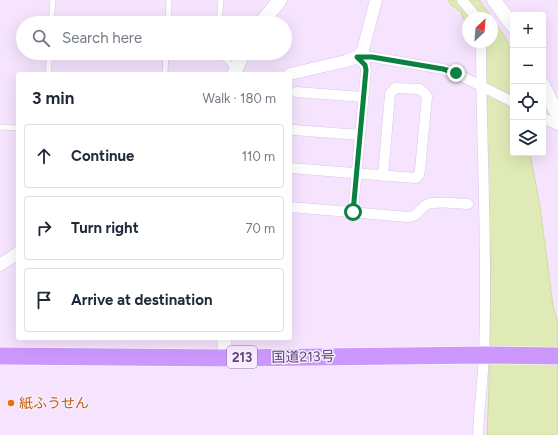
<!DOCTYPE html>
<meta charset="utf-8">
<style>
:root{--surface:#fff;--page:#f6f6f7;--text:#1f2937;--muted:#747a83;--line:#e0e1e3}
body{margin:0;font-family:Figtree,"Noto Sans JP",sans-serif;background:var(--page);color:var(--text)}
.controls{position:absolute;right:12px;top:12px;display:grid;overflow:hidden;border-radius:4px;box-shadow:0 4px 16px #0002}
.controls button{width:36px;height:36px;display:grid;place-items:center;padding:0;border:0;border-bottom:1px solid var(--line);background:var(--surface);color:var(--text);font:20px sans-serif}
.compass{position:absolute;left:462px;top:12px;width:36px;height:36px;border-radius:50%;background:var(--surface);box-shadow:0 4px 16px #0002;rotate:26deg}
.stop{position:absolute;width:12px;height:12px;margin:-9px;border:3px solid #0b8043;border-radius:50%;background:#fff}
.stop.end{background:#0b8043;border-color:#fff;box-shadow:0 1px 4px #0008}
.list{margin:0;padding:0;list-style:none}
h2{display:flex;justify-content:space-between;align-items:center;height:52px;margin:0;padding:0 16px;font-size:17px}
h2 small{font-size:13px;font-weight:400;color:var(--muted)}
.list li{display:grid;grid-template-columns:26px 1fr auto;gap:12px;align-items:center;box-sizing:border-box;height:64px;margin:0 8px 8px;padding:0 8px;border:1px solid var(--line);border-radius:4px}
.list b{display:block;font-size:15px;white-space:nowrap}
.list em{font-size:13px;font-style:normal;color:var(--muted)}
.icon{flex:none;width:22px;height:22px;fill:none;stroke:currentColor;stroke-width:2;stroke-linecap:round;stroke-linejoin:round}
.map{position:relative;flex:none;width:558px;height:435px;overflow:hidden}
.search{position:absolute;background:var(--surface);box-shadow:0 4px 16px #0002;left:16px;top:16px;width:276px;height:44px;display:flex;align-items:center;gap:10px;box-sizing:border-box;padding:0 14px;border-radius:22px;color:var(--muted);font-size:15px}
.panel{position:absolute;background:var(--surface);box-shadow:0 4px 16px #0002;left:16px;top:72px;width:276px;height:268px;border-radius:4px}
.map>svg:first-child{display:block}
.water{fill:#e0eab7;stroke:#cfdd9c}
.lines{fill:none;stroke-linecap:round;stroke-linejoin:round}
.service-casing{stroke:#d8c4e9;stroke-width:6}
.minor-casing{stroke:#d8c4e9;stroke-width:11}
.tertiary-casing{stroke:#d8c4e9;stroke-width:13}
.secondary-casing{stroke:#d6beec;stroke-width:15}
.trunk-casing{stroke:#fff;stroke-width:18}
.service{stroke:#fff;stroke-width:5}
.minor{stroke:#fff;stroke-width:10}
.tertiary{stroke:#fff;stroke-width:12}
.secondary{stroke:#fff;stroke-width:14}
.trunk{stroke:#cc98fe;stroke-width:17}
.route{stroke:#0b8043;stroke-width:5}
.food-dot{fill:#e8710a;stroke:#f9edff;stroke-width:1.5}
.labels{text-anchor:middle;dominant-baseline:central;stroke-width:3;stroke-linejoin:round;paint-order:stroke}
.shield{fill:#f9edff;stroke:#8b79a2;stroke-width:1}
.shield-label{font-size:13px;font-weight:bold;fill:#5c477a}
.street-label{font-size:14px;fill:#5c477a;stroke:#f9edff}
.food-label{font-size:14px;fill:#c56008;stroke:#f9edff;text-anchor:start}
</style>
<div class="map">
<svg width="558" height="435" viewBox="0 0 558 435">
<rect width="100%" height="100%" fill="#f6e4fe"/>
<g class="water">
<polygon points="448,0 479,0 492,18 468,18 468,25 464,20 461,12 451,5"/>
<polygon points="492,18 507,40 513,60 513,153 530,153 540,207 553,306 558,323 558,435 487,435 489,389 491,243 488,232 484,156 487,100 484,64 478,42 492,42"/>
</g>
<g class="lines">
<defs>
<g id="service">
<polyline points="51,23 53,0"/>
<polyline points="168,23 169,0"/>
<polyline points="219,23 221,0"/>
<polyline points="220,53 234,68"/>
<polyline points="48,74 50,53"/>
<polyline points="165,74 166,53"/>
<polyline points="0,127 18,128"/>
</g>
<g id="minor">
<polyline points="462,0 477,18"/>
<polyline points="357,57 372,57 443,69 455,73 513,102"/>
<polyline points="296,92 363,97"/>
<polyline points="543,118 558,125"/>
<polyline points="294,130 360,135"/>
<polyline points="290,168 416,178 419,175 420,170 427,96 420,89 395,88 390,94 383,176"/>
<path d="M290 207 408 217C419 216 419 209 426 205 435 200 458 204 468 204"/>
<polyline points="353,212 366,70 365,65 357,57"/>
<path d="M478 435C479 408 483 381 484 354 488 250 481 146 481 42"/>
</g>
<g id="tertiary">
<polyline points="290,74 346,61 357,57 363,50 376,0"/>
<polyline points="0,265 18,253"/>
</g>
<g id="secondary">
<polyline points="494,0 513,26"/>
<polyline points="261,23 280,0"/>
<polyline points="234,74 243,53"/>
<polyline points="543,85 558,116"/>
<polyline points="224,338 226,358"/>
</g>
<polyline id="trunk" points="0,356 226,358 484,355 558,356"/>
</defs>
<use href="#service" class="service-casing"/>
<use href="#minor" class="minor-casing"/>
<use href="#tertiary" class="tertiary-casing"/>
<use href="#secondary" class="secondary-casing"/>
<use href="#trunk" class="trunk-casing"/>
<use href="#service" class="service"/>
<use href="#minor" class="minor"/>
<use href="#tertiary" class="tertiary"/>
<use href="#secondary" class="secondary"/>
<use href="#trunk" class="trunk"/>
</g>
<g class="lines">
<polyline class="route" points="353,212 366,70 365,65 357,57 372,57 443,69 456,73"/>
</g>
<circle class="food-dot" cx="11" cy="403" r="4"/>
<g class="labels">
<rect class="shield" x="227" y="346" width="30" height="22" rx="3"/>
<g class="shield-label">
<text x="242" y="357">213</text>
</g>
<g class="street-label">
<text transform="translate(303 357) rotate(-1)">国道213号</text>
</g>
<g class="food-label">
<text x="19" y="403">紙ふうせん</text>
</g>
</g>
</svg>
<div class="controls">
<button>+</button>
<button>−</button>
<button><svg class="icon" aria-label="locate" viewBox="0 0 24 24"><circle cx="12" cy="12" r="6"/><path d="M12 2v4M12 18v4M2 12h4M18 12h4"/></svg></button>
<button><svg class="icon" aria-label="layers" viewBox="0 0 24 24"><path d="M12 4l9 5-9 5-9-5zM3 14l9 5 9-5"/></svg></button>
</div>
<svg class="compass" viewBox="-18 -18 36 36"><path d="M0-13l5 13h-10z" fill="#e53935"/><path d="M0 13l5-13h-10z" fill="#747a83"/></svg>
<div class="stop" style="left:353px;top:212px"></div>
<div class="stop end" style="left:456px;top:73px"></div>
<div class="search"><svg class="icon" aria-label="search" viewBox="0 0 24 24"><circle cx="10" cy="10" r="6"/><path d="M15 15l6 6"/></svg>Search here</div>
<section class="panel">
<h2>3 min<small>Walk · 180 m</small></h2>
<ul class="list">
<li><svg class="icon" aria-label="ahead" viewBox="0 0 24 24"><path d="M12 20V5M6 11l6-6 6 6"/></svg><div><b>Continue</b></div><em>110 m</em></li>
<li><svg class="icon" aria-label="right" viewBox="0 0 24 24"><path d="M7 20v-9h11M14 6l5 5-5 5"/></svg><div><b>Turn right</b></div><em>70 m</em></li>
<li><svg class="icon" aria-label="arrive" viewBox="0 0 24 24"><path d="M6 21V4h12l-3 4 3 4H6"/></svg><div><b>Arrive at destination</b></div></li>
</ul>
</section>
</div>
